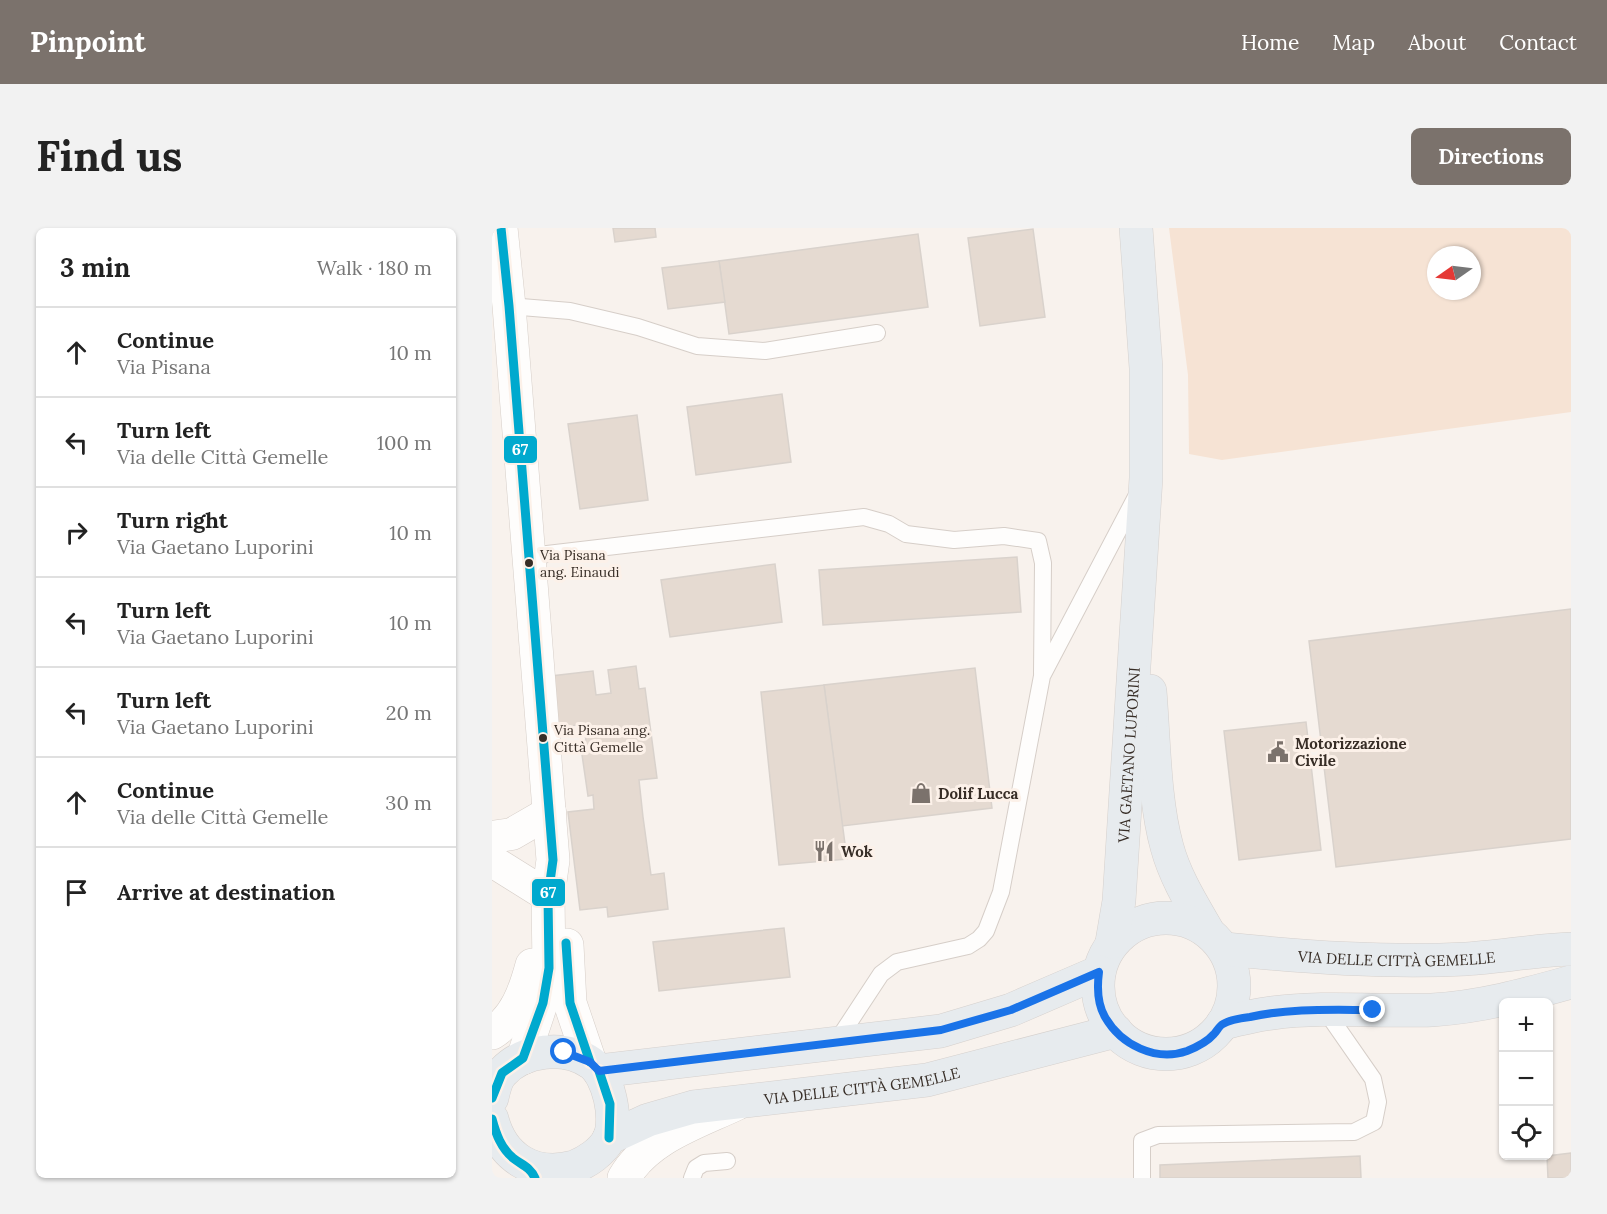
<!DOCTYPE html>
<meta charset="utf-8">
<style>
:root{--surface:#fff;--page:#f2f2f2;--text:#222;--muted:#767676;--line:#e0e0e0;--accent:#7b726c}
body{margin:0;font-family:Lora,serif;background:var(--page);color:var(--text)}
.controls{position:absolute;right:18px;bottom:18px;display:grid;overflow:hidden;border-radius:9px;box-shadow:0 2px 4px #0004}
.controls button{width:54px;height:54px;display:grid;place-items:center;padding:0;border:0;border-bottom:2px solid var(--line);background:var(--surface);color:var(--text);font:30px sans-serif}
.compass{position:absolute;left:935px;top:18px;width:54px;height:54px;border-radius:50%;background:var(--surface);box-shadow:0 2px 4px #0004;rotate:256deg}
.stop{position:absolute;width:18px;height:18px;margin:-14px;border:4px solid #1a73e8;border-radius:50%;background:#fff}
.stop.end{background:#1a73e8;border-color:#fff;box-shadow:0 2px 6px #0008}
.list{margin:0;padding:0;list-style:none}
h2{display:flex;justify-content:space-between;align-items:center;height:78px;margin:0;padding:0 24px;font-size:26px}
h2 small{font-size:20px;font-weight:400;color:var(--muted)}
.list li{display:grid;grid-template-columns:39px 1fr auto;gap:18px;align-items:center;box-sizing:border-box;height:90px;padding:0 24px;border-top:2px solid var(--line)}
.list b{display:block;font-size:22px;white-space:nowrap}
.list p{margin:0;font-size:20px;white-space:nowrap;color:var(--muted)}
.list em{font-size:20px;font-style:normal;color:var(--muted)}
.icon{flex:none;width:33px;height:33px;fill:none;stroke:currentColor;stroke-width:2;stroke-linecap:round;stroke-linejoin:round}
.map{position:relative;flex:none;width:1079px;height:950px;overflow:hidden;border-radius:9px}
header{display:flex;align-items:center;gap:36px;box-sizing:border-box;height:84px;padding:0 30px;background:var(--accent);color:#fff}
header strong{font-size:28px}
nav{display:flex;gap:33px;margin-inline-start:auto;font-size:21px}
.intro{display:flex;align-items:center;justify-content:space-between;box-sizing:border-box;height:144px;padding:0 36px}
h1{margin:0;font-size:42px}
.button{padding:15px 27px;border-radius:9px;background:var(--accent);color:#fff;font-size:21px;font-weight:700}
main{display:flex;gap:36px;padding:0 36px}
aside{flex:1;background:var(--surface);border-radius:9px;box-shadow:0 2px 4px #0004}
.map>svg:first-child{display:block}
.green{fill:#f6e3d4;fill-rule:evenodd}
.building{fill:#e5dad1;stroke:#d9d2cc;stroke-width:1.5}
.lines{fill:none;stroke-linecap:round;stroke-linejoin:round}
.lane-casing{stroke:#d6cec8;stroke-width:18}
.street-casing{stroke:#d6cec8;stroke-width:33}
.secondary-casing{stroke:#d6cec8;stroke-width:34}
.primary-casing{stroke:#d5d0cd;stroke-width:34}
.lane{stroke:#fefdfc;stroke-width:16}
.street{stroke:#fefdfc;stroke-width:32}
.secondary{stroke:#fefdfc;stroke-width:33}
.primary{stroke:#e7ebee;stroke-width:33}
.bus-1-casing{stroke:#fcf1e9;stroke-width:14}
.bus-1{stroke:#00a9ce;stroke-width:9}
.route{stroke:#1a73e8;stroke-width:8}
.bus-dot{fill:#372d26;stroke:#fcf1e9;stroke-width:2}
.labels{text-anchor:middle;dominant-baseline:central;stroke-width:6;stroke-linejoin:round;paint-order:stroke}
.bus-label{font-size:14px;fill:#372d26;stroke:#fcf1e9;text-anchor:start}
.poi-label{font-size:15px;font-weight:bold;fill:#372d26;stroke:#fcf1e9;text-anchor:start}
.street-label{font-size:15px;fill:#372d26;stroke:#fcf1e9}
.line-badge{stroke:#fcf1e9;stroke-width:2}
.badge-label{font-size:16px;text-anchor:middle;font-weight:bold;fill:#fff}
</style>
<header>
<strong>Pinpoint</strong>
<nav><a>Home</a><a>Map</a><a>About</a><a>Contact</a></nav>
</header>
<div class="intro"><h1>Find us</h1><a class="button">Directions</a></div>
<main>
<aside>
<h2>3 min<small>Walk · 180 m</small></h2>
<ul class="list">
<li><svg class="icon" aria-label="ahead" viewBox="0 0 24 24"><path d="M12 20V5M6 11l6-6 6 6"/></svg><div><b>Continue</b><p>Via Pisana</p></div><em>10 m</em></li>
<li><svg class="icon" aria-label="left" viewBox="0 0 24 24"><path d="M17 20v-9H6M10 6l-5 5 5 5"/></svg><div><b>Turn left</b><p>Via delle Città Gemelle</p></div><em>100 m</em></li>
<li><svg class="icon" aria-label="right" viewBox="0 0 24 24"><path d="M7 20v-9h11M14 6l5 5-5 5"/></svg><div><b>Turn right</b><p>Via Gaetano Luporini</p></div><em>10 m</em></li>
<li><svg class="icon" aria-label="left" viewBox="0 0 24 24"><path d="M17 20v-9H6M10 6l-5 5 5 5"/></svg><div><b>Turn left</b><p>Via Gaetano Luporini</p></div><em>10 m</em></li>
<li><svg class="icon" aria-label="left" viewBox="0 0 24 24"><path d="M17 20v-9H6M10 6l-5 5 5 5"/></svg><div><b>Turn left</b><p>Via Gaetano Luporini</p></div><em>20 m</em></li>
<li><svg class="icon" aria-label="ahead" viewBox="0 0 24 24"><path d="M12 20V5M6 11l6-6 6 6"/></svg><div><b>Continue</b><p>Via delle Città Gemelle</p></div><em>30 m</em></li>
<li><svg class="icon" aria-label="arrive" viewBox="0 0 24 24"><path d="M6 21V4h12l-3 4 3 4H6"/></svg><div><b>Arrive at destination</b></div></li>
</ul>
</aside>
<div class="map">
<svg width="1079" height="950" viewBox="0 0 1079 950">
<rect width="100%" height="100%" fill="#f8f2ed"/>
<path class="green" d="M677 0H1079V184L730 232 697 226 696 147ZM944 27H980V63H944Z"/>
<g class="building">
<polygon points="121,0 163,0 164,9 123,14"/>
<polygon points="541,1 553,89 488,98 476,10"/>
<polygon points="426,6 436,79 237,106 227,33"/>
<polygon points="227,33 233,74 176,81 170,40"/>
<polygon points="290,166 299,234 204,247 195,179"/>
<polygon points="145,187 156,272 88,281 76,196"/>
<polygon points="525,329 529,384 331,397 327,342"/>
<polygon points="283,336 290,394 178,409 169,352"/>
<polygon points="1079,381 1079,611 844,639 817,413"/>
<polygon points="144,438 147,461 153,460 165,550 147,552 151,589 159,647 172,645 176,681 116,689 115,679 88,682 76,584 102,581 101,567 96,568 88,513 94,512 91,496 66,500 59,448 101,443 104,467 119,465 116,442"/>
<polygon points="483,440 500,580 350,598 332,457"/>
<polygon points="332,457 355,631 287,637 269,464"/>
<polygon points="814,494 829,622 747,632 732,503"/>
<polygon points="292,700 298,749 167,763 161,714"/>
<polygon points="1079,925 1079,950 1056,950 1055,928"/>
<polygon points="868,928 869,950 668,950 668,937"/>
</g>
<g class="lines">
<defs>
<g id="lane">
<polyline points="17,78 78,83 146,99 205,118 273,123 385,105"/>
<polyline points="38,328 372,289 397,296 414,306 462,312 512,308 546,313 551,335 550,445"/>
<polyline points="343,816 389,746 405,734 476,718 487,711 494,703 509,664 550,448 645,267"/>
<polyline points="200,950 204,940 212,935 235,933"/>
<polyline points="650,950 650,913 666,907 862,904 882,894 886,874 881,851 833,782"/>
</g>
<g id="street">
<polyline points="0,609 20,606 58,584"/>
<polyline points="0,633 56,668"/>
</g>
<g id="secondary">
<polyline points="9,0 17,78 61,632 56,668 57,740 54,761 31,830"/>
<polyline points="75,717 78,775 98,834"/>
<path d="M0 805C24 790 33 763 40 737"/>
<path d="M132 950C155 910 204 895 244 876"/>
</g>
<g id="primary">
<path d="M658 463C662 511 662 573 675 619 683 649 700 676 715 702"/>
<circle cx="674" cy="758" r="68"/>
<path id="s1" d="M620 714 627 673 654 250V140L644 0"/>
<path id="s2" d="M733 721C813 729 893 735 974 731 1009 729 1044 722 1079 721"/>
<path d="M731 795C747 791 763 787 780 785 833 778 887 784 940 782 988 779 1033 767 1079 754"/>
<polyline points="107,843 449,803 519,782 607,744"/>
<path d="M0 870C2 861 4 851 10 845 31 821 73 817 99 835 117 848 126 891 117 911 110 924 95 934 82 939 42 950 10 930 0 891"/>
<path id="s3" d="M117 910 156 892 201 879 435 852 624 803"/>
</g>
</defs>
<use href="#lane" class="lane-casing"/>
<use href="#street" class="street-casing"/>
<use href="#secondary" class="secondary-casing"/>
<use href="#primary" class="primary-casing"/>
<use href="#lane" class="lane"/>
<use href="#street" class="street"/>
<use href="#secondary" class="secondary"/>
<use href="#primary" class="primary"/>
<defs>
<g id="bus-1">
<polyline points="74,715 78,775 98,834"/>
<polyline points="107,843 118,876 117,910"/>
<polyline points="0,870 10,845 31,830 51,775 57,740 56,668 61,632 17,78 9,0"/>
<path d="M0 891C4 906 9 920 21 930 30 937 38 939 43 950"/>
</g>
</defs>
<use href="#bus-1" class="bus-1-casing"/>
<use href="#bus-1" class="bus-1"/>
</g>
<g class="lines">
<path class="route" d="M72 824 98 834 107 843 449 802 519 782 607 744C605 759 605 775 613 789 629 817 664 834 695 823 705 819 715 814 722 806 725 803 727 798 731 796 737 792 750 790 758 789 798 780 840 782 881 782"/>
</g>
<defs>
<symbol id="civic-bare" viewBox="-9 -9 18 18"><path d="M-.6-6.5H3V-4.5H.6V-3L4-1V1h2V6H-6V1h2V-1L-.6-3ZM-1.2 2.5V6h2.4V2.5Z" fill="#7b726c" stroke="#fcf1e9" stroke-width="2.5" paint-order="stroke"/></symbol>
<symbol id="shop-bare" viewBox="-9 -9 18 18"><path d="M-5-2.5h2.3a2.7 3.5 0 0 1 5.4 0H5L5.5 6h-11ZM-1.5-2.5h3a1.5 2.3 0 0 0-3 0Z" fill="#7b726c" stroke="#fcf1e9" stroke-width="2.5" paint-order="stroke"/></symbol>
<symbol id="restaurant-bare" viewBox="-9 -9 18 18"><path d="M-5-6h1v4h1v-4h1v4h1v-4h1v5L-1.5 .5V6h-2V.5L-5-1ZM5-6V6H3V1.5H1.5Q1.5-4 5-6Z" fill="#7b726c" stroke="#fcf1e9" stroke-width="2.5" paint-order="stroke"/></symbol>
</defs>
<g fill-rule="evenodd">
<use href="#civic-bare" x="771" y="509" width="30" height="30"/>
<use href="#shop-bare" x="414" y="550" width="30" height="30"/>
<use href="#restaurant-bare" x="317" y="608" width="30" height="30"/>
</g>
<g class="bus-dot">
<circle cx="37" cy="335" r="5"/>
<circle cx="51" cy="510" r="5"/>
</g>
<g class="labels">
<g class="bus-label">
<text x="48" y="327">Via Pisana<tspan x="48" dy="17">ang. Einaudi</tspan></text>
<text x="62" y="502">Via Pisana ang.<tspan x="62" dy="17">Città Gemelle</tspan></text>
</g>
<g class="poi-label">
<text x="803" y="515">Motorizzazione<tspan x="803" dy="17">Civile</tspan></text>
<text x="446" y="565">Dolif Lucca</text>
<text x="349" y="623">Wok</text>
</g>
<g class="street-label">
<text stroke="none"><textPath href="#s1" startOffset="188">VIA GAETANO LUPORINI</textPath></text>
<text stroke="none"><textPath href="#s2" startOffset="172">VIA DELLE CITTÀ GEMELLE</textPath></text>
<text stroke="none"><textPath href="#s3" startOffset="260">VIA DELLE CITTÀ GEMELLE</textPath></text>
</g>
</g>
<g class="line-badge">
<rect x="11" y="207" width="35" height="29" rx="6" fill="#00a9ce"/>
<rect x="39" y="650" width="35" height="29" rx="6" fill="#00a9ce"/>
</g>
<g class="badge-label">
<text x="28" y="227">67</text>
<text x="56" y="670">67</text>
</g>
</svg>
<div class="controls">
<button>+</button>
<button>−</button>
<button><svg class="icon" aria-label="locate" viewBox="0 0 24 24"><circle cx="12" cy="12" r="6"/><path d="M12 2v4M12 18v4M2 12h4M18 12h4"/></svg></button>
</div>
<svg class="compass" viewBox="-18 -18 36 36"><path d="M0-13l5 13h-10z" fill="#e53935"/><path d="M0 13l5-13h-10z" fill="#767676"/></svg>
<div class="stop" style="left:72px;top:824px"></div>
<div class="stop end" style="left:881px;top:782px"></div>
</div>
</main>
